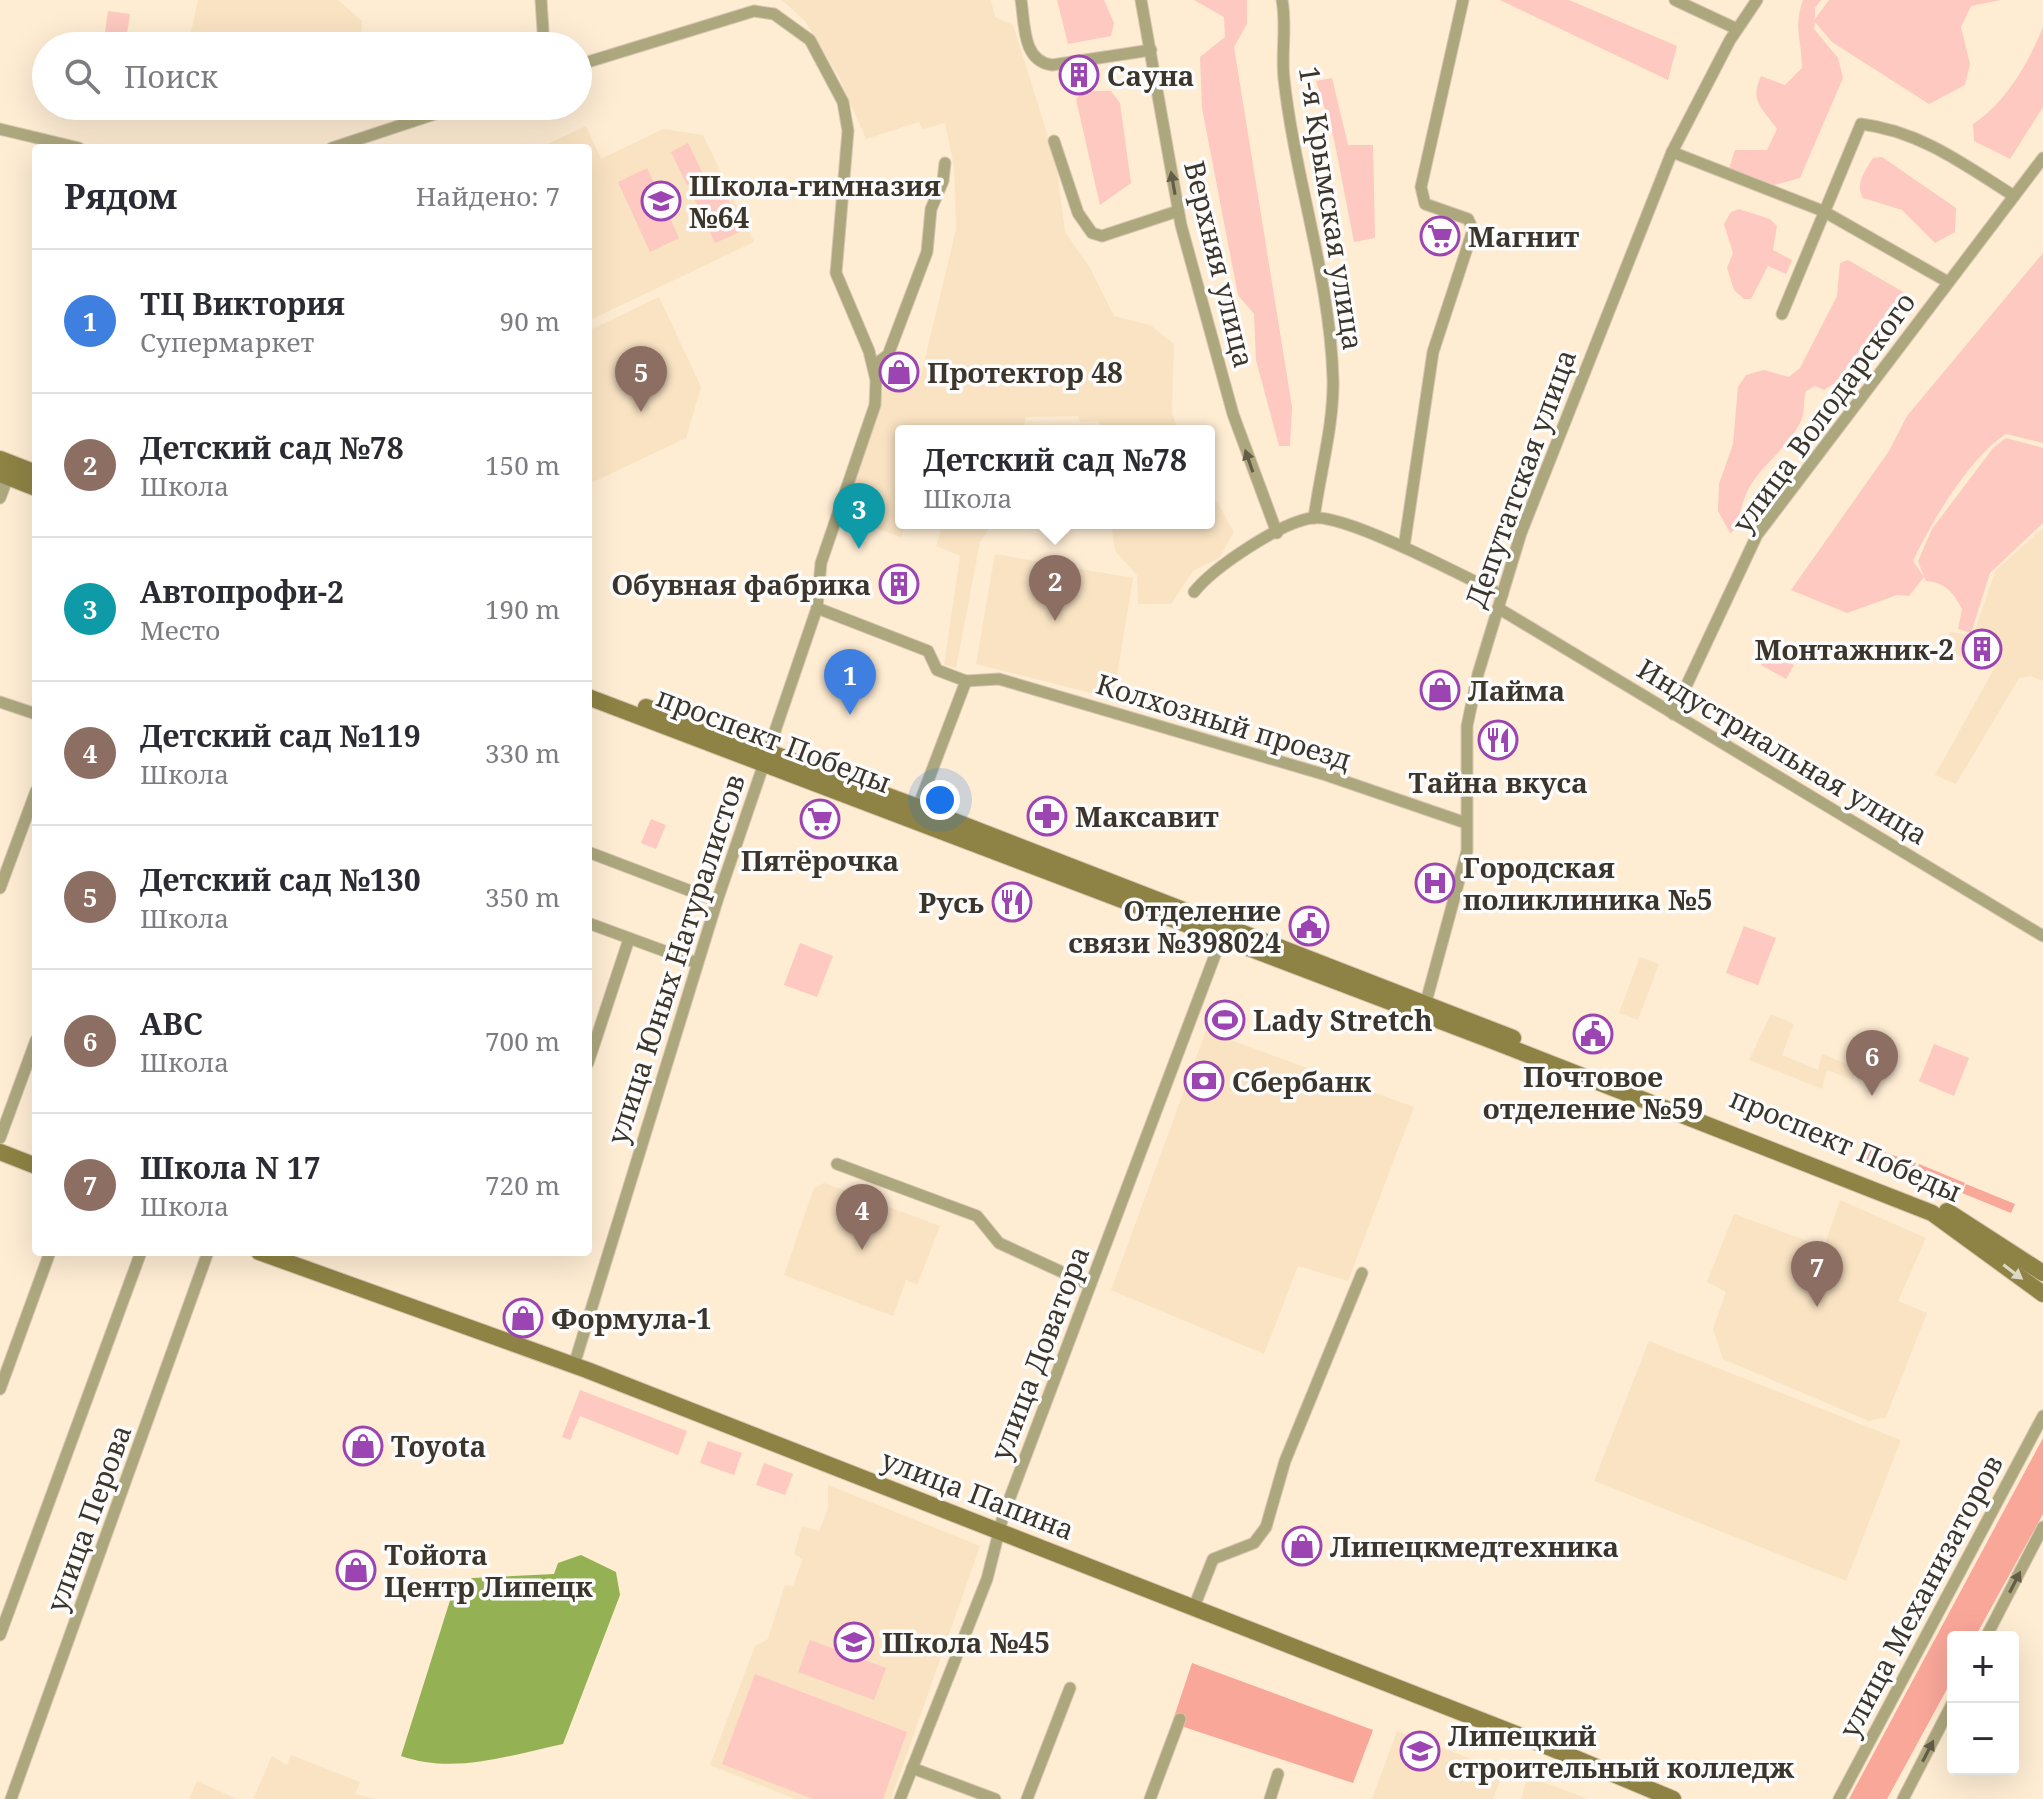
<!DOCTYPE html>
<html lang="ru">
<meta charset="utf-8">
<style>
:root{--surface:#fff;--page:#f7f7f7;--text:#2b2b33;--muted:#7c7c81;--line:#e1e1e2;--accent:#db2777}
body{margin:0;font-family:"Noto Serif",serif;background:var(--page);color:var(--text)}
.controls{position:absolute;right:24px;bottom:24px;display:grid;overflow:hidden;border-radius:8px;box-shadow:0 8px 32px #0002}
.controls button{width:72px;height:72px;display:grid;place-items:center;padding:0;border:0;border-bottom:2px solid var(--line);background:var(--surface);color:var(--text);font:40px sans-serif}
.you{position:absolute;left:940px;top:800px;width:28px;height:28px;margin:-20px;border:6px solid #fff;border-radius:50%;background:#1a73e8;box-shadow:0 0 0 12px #1a73e833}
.badge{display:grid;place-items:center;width:52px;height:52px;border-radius:50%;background:var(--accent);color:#fff;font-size:26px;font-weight:700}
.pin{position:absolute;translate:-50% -66px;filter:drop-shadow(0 2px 4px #0008)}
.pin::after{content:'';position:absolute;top:42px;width:28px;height:24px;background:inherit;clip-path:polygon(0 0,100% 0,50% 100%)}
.popup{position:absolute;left:895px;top:425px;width:320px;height:104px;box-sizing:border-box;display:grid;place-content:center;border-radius:8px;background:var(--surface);filter:drop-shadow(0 2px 6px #0005);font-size:26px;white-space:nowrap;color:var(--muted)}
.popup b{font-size:30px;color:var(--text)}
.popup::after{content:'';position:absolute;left:50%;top:100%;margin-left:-16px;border:16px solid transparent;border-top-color:var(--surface)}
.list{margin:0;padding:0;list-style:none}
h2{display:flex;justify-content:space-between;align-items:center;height:104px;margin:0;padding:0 32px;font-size:34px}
h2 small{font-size:26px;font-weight:400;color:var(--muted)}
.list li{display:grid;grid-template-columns:52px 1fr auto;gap:24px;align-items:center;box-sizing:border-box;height:144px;padding:0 32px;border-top:2px solid var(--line)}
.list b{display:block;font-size:30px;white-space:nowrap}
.list p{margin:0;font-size:26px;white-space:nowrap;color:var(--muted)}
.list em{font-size:26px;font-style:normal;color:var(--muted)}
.icon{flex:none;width:44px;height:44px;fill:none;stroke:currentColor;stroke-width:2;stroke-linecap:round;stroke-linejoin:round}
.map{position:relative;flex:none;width:2043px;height:1799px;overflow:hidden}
.search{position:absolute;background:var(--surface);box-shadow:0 8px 32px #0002;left:32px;top:32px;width:560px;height:88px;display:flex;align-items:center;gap:20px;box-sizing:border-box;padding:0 28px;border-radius:44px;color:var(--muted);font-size:30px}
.panel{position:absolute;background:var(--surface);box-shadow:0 8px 32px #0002;left:32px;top:144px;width:560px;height:1112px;border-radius:8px}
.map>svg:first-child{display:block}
.built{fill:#f9e3c3}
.green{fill:#fdc9c0}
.forest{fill:#f9a799}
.water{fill:#94b154}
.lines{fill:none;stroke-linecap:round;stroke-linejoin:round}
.street-casing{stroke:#d7c7b1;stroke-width:13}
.secondary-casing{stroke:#d7c7b1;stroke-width:18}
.street{stroke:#ada77e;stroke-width:11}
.secondary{stroke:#8e8344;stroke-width:16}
.oneway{fill:#645d48}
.oneway2{fill:#dbd8c5}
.labels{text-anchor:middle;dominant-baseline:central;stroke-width:7;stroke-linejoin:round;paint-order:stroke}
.poi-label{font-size:28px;font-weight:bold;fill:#3c352b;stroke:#fcfcfc;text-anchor:start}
.street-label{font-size:28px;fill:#3c352b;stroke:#fcfcfc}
</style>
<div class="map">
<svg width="2043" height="1799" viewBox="0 0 2043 1799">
<rect width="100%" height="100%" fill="#feecd3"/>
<g class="built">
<polygon points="198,0 338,0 362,21 360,46 188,46"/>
<polygon points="782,0 991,0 995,17 1013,25 1056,162 1065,232 1090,268 1114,316 1150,325 1174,344 1172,414 1179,431 1101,431 1099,421 1080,422 1078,416 1026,417 1023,431 901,431 901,523 906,523 901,537 842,516 889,371 921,376 956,229 954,166 945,123 923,129 919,122 866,139 839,77 805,21"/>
<polygon points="586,126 601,159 663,129 703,135 754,242 588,321 588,148 539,148"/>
<polygon points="659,297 701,387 686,438 589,484 588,331"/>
<polygon points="1209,488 1234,532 1219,558 1193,571 1171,604 1138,604 1137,575 1115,551 1111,523 1209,523"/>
<polygon points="943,523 993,523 980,542 956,668 944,665 960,556 936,546"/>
<polygon points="2043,528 2043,681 2030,676 2019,678 1956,784 1935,775 1995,667 1944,651 1950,632 1973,636 1995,571"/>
<polygon points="995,554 1133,578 1115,687 1099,695 976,664"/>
<polygon points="1640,957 1659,964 1638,1020 1619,1013"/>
<polygon points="1771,1014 1794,1024 1782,1055 1818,1070 1822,1054 1857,1068 1853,1080 1827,1070 1822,1089 1749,1060"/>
<polygon points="1206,1031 1414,1107 1348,1281 1298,1266 1264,1354 1111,1290"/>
<polygon points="824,1183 940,1226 917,1285 906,1280 893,1316 784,1275 814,1188"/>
<polygon points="1840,1200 1926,1238 1898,1301 1927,1313 1886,1417 1869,1421 1723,1359 1713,1329 1726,1292 1707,1282 1734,1214 1824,1247"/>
<polygon points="1649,1341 1901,1440 1846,1581 1594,1481"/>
<polygon points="828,1485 980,1546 891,1799 795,1799 710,1765 755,1646 768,1639 785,1585 793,1586 803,1559 794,1554 802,1526 819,1531 828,1509"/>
<polygon points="1397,1731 1504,1771 1493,1799 1372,1799"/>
<polygon points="291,1755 360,1782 355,1794 376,1799 253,1799 272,1756 287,1765"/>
<polygon points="1528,1776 1588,1799 1521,1799"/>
<polygon points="197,1781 237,1799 189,1799"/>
</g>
<g class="green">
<polygon points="1057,0 1104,0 1114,23 1111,36 1068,44"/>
<polygon points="1194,0 1247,0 1247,24 1234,47 1292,407 1290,446 1279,446 1256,360 1254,314 1238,295 1202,108 1200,57 1225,37 1224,17"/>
<polygon points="1500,0 1569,0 1677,46 1668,80"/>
<path d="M1803 0H1821L1815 8V19L1829 0H2001L1971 6 1961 27 1970 64 1965 85 1929 104 1832 42 1815 22 1814 29 1838 58 1843 78 1800 178 1774 185 1729 169 1735 150H1767L1777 129C1763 108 1749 102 1761 76L1785 85 1802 68C1802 40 1793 29 1803 0Z"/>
<polygon points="108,11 130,14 125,46 103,46"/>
<path d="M2043 27V107L2010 159 1974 141 1973 124C2006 102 2028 64 2043 27Z"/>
<polygon points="1332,78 1348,145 1373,145 1375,238 1354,242 1334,139 1316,81"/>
<polygon points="1084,91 1111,91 1120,103 1131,183 1100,205 1076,99"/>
<polygon points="688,143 704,176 687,185 671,152"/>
<path d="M1882 157 1956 208 1955 232 1935 243 1902 210 1863 198C1855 183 1865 171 1873 158Z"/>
<polygon points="647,168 679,238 650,252 618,182"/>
<polygon points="719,179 742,231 715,243 691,192"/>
<polygon points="1739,209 1770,219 1777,226 1773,250 1792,260 1786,274 1768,266 1751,299 1744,299 1734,290 1727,268 1733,253 1724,224 1731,212"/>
<path d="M2043 253V443L2006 434C1969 458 1932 521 1913 561L1924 577 1918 561 1932 529 1993 448 2006 438 2043 448V523L1990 573 1971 633 1958 629 1962 609C1953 592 1946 583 1926 581L1924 577 1909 596 1897 595 1847 613 1791 590 1889 451 1907 416Z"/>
<path d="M1848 260 1905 293 1906 300 1873 334 1835 383 1824 390 1815 386 1806 391C1803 400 1805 413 1801 421 1779 464 1743 469 1738 528L1730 533 1718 511 1719 484 1733 444 1738 387 1746 375 1764 370 1789 377 1800 368 1837 296 1840 263Z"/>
<polygon points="1769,651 1794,665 1786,679 1761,665"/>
<polygon points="651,819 666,825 656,849 641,843"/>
<polygon points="1744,926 1776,938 1758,985 1726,973"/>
<polygon points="800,943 833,956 817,997 784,985"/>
<polygon points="1934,1044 1969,1058 1954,1096 1919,1081"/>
<polygon points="580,1390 687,1431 678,1455 580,1416 570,1440 562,1437"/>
<polygon points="708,1441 742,1453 734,1475 700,1463"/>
<polygon points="764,1463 793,1474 785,1495 756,1485"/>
<polygon points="810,1640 886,1668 874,1700 798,1672"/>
<polygon points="755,1674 907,1732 883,1799 813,1799 722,1764"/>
</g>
<g class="forest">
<polygon points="1863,1145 1916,1163 1912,1172 1864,1159"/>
<polygon points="1919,1164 1965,1183 1961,1192 1915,1174"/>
<polygon points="1966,1184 2015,1204 2011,1213 1962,1193"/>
<polygon points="2043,1438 2043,1514 1975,1637 1953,1637 1953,1678 1887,1799 1849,1799"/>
<polygon points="1192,1663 1373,1730 1353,1783 1172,1723"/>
</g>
<path class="water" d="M581 1555 616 1572 620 1595 563 1744C510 1755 455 1775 401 1756L453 1591 472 1578 554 1574 558 1563Z"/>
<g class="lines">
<defs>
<g id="street">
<polyline points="541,0 544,46"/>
<path d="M1021 0C1025 24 1022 61 1052 65L1151 50"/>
<polyline points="1141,0 1181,225 1233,414 1277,533"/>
<path d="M1282 0C1287 26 1281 52 1284 79 1295 179 1330 277 1333 379 1334 424 1320 473 1314 518"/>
<polyline points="1675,0 1737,29"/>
<polyline points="0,129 79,148"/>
<polyline points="1054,141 1078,213 1092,233 1102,236 1178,211"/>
<polyline points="332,148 459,106"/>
<polyline points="1672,152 1823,211 1948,282"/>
<path d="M1782 314 1861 124C1920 131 1965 165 2014 196"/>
<polyline points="873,366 888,355 927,252 931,209 943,181 945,163"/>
<polyline points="0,498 8,477"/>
<polyline points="1404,547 1433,352 1473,230 1468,219 1425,204 1421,187 1463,0"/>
<path d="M1194 592C1213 568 1282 521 1313 518 1346 514 1467 578 1502 595"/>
<polyline points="817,608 928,651 937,670 966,681 999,679 1326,775 1466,823"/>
<polyline points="1498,608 2043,936"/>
<polyline points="0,702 36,714"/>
<polyline points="1673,714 1757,535 2043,158"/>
<polyline points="918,807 966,681"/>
<polyline points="588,852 717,901"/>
<polyline points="0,888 36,791"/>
<polyline points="588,923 697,963"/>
<polyline points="1426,1002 1467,851 1467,726 1478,674 1521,533 1672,152 1730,40 1757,0"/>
<polyline points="588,1063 629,939"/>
<polyline points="0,1138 36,1040"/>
<polyline points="837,1164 977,1216 999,1243 1090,1285"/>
<polyline points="574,1365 717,901 817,608 821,563 875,405 876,380 869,351 836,273 848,131 843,102 810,40 774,14 754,11 578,65"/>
<polyline points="0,1389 50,1252"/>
<polyline points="1194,1607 1213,1559 1254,1543 1266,1527 1285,1461 1362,1273"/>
<polyline points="0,1635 141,1252"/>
<polyline points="1986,1637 2043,1527"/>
<polyline points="912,1768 995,1799"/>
<polyline points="11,1799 208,1252"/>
<polyline points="900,1799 987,1579 1003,1516 1223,934"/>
<polyline points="1027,1799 1070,1688"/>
<polyline points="1150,1799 1180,1719"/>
<polyline points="1270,1799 1278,1774"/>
<polyline points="1839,1799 2043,1416"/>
<polyline points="1903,1799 1953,1702"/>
</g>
<g id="secondary">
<polyline points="0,459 36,473"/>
<polyline points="0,474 36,488"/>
<polyline points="588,697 1493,1041 1932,1213 2043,1294"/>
<polyline points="646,707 918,807 1513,1038"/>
<polyline points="0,1152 36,1166"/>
<polyline points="1947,1211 2043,1273"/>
<polyline points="259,1252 587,1370 1539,1743 1673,1799"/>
</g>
</defs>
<use href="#street" class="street-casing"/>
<use href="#secondary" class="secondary-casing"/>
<use href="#street" class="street"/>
<use href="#secondary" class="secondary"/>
</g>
<defs><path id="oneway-solid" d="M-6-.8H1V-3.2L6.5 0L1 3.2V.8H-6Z" transform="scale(2)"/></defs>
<g class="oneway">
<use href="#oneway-solid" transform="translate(1173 183) rotate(-100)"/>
<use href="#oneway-solid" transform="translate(1249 461) rotate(-109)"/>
<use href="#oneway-solid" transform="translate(2015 1582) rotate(-63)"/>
<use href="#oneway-solid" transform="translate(1928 1751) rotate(-63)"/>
</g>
<use class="oneway2" href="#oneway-solid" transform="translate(2013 1272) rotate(37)"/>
<defs>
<symbol id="building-ring" viewBox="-11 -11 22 22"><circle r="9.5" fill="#fcfcfc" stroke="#9c45b2" stroke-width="1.5"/><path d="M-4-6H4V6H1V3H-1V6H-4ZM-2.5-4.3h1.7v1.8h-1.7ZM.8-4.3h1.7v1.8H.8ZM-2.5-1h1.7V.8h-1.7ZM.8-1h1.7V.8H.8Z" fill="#9c45b2"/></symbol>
<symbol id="school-ring" viewBox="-11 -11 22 22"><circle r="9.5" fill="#fcfcfc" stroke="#9c45b2" stroke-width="1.5"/><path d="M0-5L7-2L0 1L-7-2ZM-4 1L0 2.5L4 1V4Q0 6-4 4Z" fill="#9c45b2"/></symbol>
<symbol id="supermarket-ring" viewBox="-11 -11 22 22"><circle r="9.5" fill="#fcfcfc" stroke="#9c45b2" stroke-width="1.5"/><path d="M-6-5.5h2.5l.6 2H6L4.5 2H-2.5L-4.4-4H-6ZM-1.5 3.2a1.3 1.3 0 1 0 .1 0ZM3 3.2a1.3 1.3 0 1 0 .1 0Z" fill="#9c45b2"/></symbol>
<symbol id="shop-ring" viewBox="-11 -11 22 22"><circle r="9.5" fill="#fcfcfc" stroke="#9c45b2" stroke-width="1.5"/><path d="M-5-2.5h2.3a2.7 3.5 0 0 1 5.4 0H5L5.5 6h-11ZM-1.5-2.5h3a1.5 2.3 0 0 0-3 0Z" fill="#9c45b2"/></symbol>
<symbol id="restaurant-ring" viewBox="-11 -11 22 22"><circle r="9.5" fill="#fcfcfc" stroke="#9c45b2" stroke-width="1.5"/><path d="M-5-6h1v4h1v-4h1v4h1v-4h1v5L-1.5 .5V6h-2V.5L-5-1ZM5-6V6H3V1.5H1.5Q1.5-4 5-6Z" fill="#9c45b2"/></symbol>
<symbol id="pharmacy-ring" viewBox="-11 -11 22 22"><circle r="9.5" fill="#fcfcfc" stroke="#9c45b2" stroke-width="1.5"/><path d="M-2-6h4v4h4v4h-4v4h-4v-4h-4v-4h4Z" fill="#9c45b2"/></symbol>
<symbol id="hospital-ring" viewBox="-11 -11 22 22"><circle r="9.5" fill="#fcfcfc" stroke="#9c45b2" stroke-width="1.5"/><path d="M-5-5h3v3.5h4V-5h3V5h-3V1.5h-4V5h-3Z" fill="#9c45b2"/></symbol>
<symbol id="civic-ring" viewBox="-11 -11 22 22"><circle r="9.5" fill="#fcfcfc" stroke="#9c45b2" stroke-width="1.5"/><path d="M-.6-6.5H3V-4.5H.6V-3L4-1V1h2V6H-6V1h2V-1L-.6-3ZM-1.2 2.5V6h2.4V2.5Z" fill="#9c45b2"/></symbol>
<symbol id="stadium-ring" viewBox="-11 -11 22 22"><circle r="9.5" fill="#fcfcfc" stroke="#9c45b2" stroke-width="1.5"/><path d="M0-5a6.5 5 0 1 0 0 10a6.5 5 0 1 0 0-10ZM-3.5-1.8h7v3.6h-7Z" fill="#9c45b2"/></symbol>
<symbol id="bank-ring" viewBox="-11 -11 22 22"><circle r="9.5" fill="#fcfcfc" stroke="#9c45b2" stroke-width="1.5"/><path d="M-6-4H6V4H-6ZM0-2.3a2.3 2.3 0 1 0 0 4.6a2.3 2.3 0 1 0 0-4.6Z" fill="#9c45b2"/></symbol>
<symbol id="university-ring" viewBox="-11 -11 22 22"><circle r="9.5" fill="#fcfcfc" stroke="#9c45b2" stroke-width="1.5"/><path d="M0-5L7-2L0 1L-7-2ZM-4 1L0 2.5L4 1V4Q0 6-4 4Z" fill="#9c45b2"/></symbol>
</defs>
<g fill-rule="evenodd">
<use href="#building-ring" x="1057" y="53" width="44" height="44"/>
<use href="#school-ring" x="639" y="179" width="44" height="44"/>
<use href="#supermarket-ring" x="1418" y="214" width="44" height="44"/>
<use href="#shop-ring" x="877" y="350" width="44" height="44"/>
<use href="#building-ring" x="877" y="562" width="44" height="44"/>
<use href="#building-ring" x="1960" y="627" width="44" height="44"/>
<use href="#shop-ring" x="1418" y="668" width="44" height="44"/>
<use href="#restaurant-ring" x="1476" y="718" width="44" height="44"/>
<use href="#pharmacy-ring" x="1025" y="794" width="44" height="44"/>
<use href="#supermarket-ring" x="798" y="797" width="44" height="44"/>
<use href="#hospital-ring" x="1413" y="861" width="44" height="44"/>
<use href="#restaurant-ring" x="990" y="880" width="44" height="44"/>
<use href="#civic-ring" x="1287" y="904" width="44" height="44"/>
<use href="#stadium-ring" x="1203" y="998" width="44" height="44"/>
<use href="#civic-ring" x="1571" y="1012" width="44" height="44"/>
<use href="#bank-ring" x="1182" y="1059" width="44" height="44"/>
<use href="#shop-ring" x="501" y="1296" width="44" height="44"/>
<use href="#shop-ring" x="341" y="1424" width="44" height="44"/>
<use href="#shop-ring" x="1280" y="1524" width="44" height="44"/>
<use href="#shop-ring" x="334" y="1548" width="44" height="44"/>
<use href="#school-ring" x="832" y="1620" width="44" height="44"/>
<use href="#university-ring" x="1398" y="1729" width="44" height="44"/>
</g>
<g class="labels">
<g class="poi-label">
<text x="1107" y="75">Сауна</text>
<text x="689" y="185">Школа-гимназия<tspan x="689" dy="32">№64</tspan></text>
<text x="1468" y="236">Магнит</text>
<text x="927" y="372">Протектор 48</text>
<text x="871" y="584" text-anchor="end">Обувная фабрика</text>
<text x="1954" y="649" text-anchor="end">Монтажник-2</text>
<text x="1468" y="690">Лайма</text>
<text x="1498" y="782" text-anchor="middle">Тайна вкуса</text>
<text x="1075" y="816">Максавит</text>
<text x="820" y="860" text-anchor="middle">Пятёрочка</text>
<text x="1463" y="867">Городская<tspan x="1463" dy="32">поликлиника №5</tspan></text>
<text x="984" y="902" text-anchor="end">Русь</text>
<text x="1281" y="910" text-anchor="end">Отделение<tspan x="1281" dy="32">связи №398024</tspan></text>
<text x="1253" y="1020">Lady Stretch</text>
<text x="1593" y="1076" text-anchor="middle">Почтовое<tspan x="1593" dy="32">отделение №59</tspan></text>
<text x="1232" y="1081">Сбербанк</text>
<text x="551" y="1318">Формула-1</text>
<text x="391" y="1446">Toyota</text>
<text x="1330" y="1546">Липецкмедтехника</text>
<text x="384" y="1554">Тойота<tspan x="384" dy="32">Центр Липецк</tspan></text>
<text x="882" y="1642">Школа №45</text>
<text x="1448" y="1735">Липецкий<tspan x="1448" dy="32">строительный колледж</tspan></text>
</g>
<g class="street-label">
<text transform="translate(1332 208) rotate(81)">1-я Крымская улица</text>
<text transform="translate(1220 264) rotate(76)">Верхняя улица</text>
<text transform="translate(1823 412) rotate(-54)">улица Володарского</text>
<text transform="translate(1520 478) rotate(-70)">Депутатская улица</text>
<text transform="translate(1224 721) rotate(17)">Колхозный проезд</text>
<text transform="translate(774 739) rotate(21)">проспект Победы</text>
<text transform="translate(1783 751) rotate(31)">Индустриальная улица</text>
<text transform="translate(675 959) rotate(-72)">улица Юных Натуралистов</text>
<text transform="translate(1846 1144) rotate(23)">проспект Победы</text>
<text transform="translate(1039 1353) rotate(-69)">улица Доватора</text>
<text transform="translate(978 1494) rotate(21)">улица Папина</text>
<text transform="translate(88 1518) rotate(-70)">улица Перова</text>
<text transform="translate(1920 1596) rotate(-62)">улица Механизаторов</text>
</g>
</g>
</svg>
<div class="controls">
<button>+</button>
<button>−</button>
</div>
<div class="you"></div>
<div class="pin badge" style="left:850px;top:715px;background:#3f7fe0">1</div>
<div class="pin badge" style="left:1055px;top:621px;background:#8d6e63">2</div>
<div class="popup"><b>Детский сад №78</b>Школа</div>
<div class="pin badge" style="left:859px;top:549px;background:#0f9aa8">3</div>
<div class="pin badge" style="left:862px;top:1250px;background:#8d6e63">4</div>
<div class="pin badge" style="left:641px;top:412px;background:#8d6e63">5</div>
<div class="pin badge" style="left:1872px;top:1096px;background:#8d6e63">6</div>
<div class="pin badge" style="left:1817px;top:1307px;background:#8d6e63">7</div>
<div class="search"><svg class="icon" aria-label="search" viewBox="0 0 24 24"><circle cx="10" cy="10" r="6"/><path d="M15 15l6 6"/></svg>Поиск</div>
<section class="panel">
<h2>Рядом<small>Найдено: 7</small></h2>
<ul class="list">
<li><span class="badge" style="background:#3f7fe0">1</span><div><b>ТЦ Виктория</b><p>Супермаркет</p></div><em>90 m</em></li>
<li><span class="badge" style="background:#8d6e63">2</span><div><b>Детский сад №78</b><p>Школа</p></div><em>150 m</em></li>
<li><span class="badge" style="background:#0f9aa8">3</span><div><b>Автопрофи-2</b><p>Место</p></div><em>190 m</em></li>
<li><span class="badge" style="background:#8d6e63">4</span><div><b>Детский сад №119</b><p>Школа</p></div><em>330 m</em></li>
<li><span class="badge" style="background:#8d6e63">5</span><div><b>Детский сад №130</b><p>Школа</p></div><em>350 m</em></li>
<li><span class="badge" style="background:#8d6e63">6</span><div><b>АВС</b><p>Школа</p></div><em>700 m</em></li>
<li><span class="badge" style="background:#8d6e63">7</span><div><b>Школа N 17</b><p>Школа</p></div><em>720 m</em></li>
</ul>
</section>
</div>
